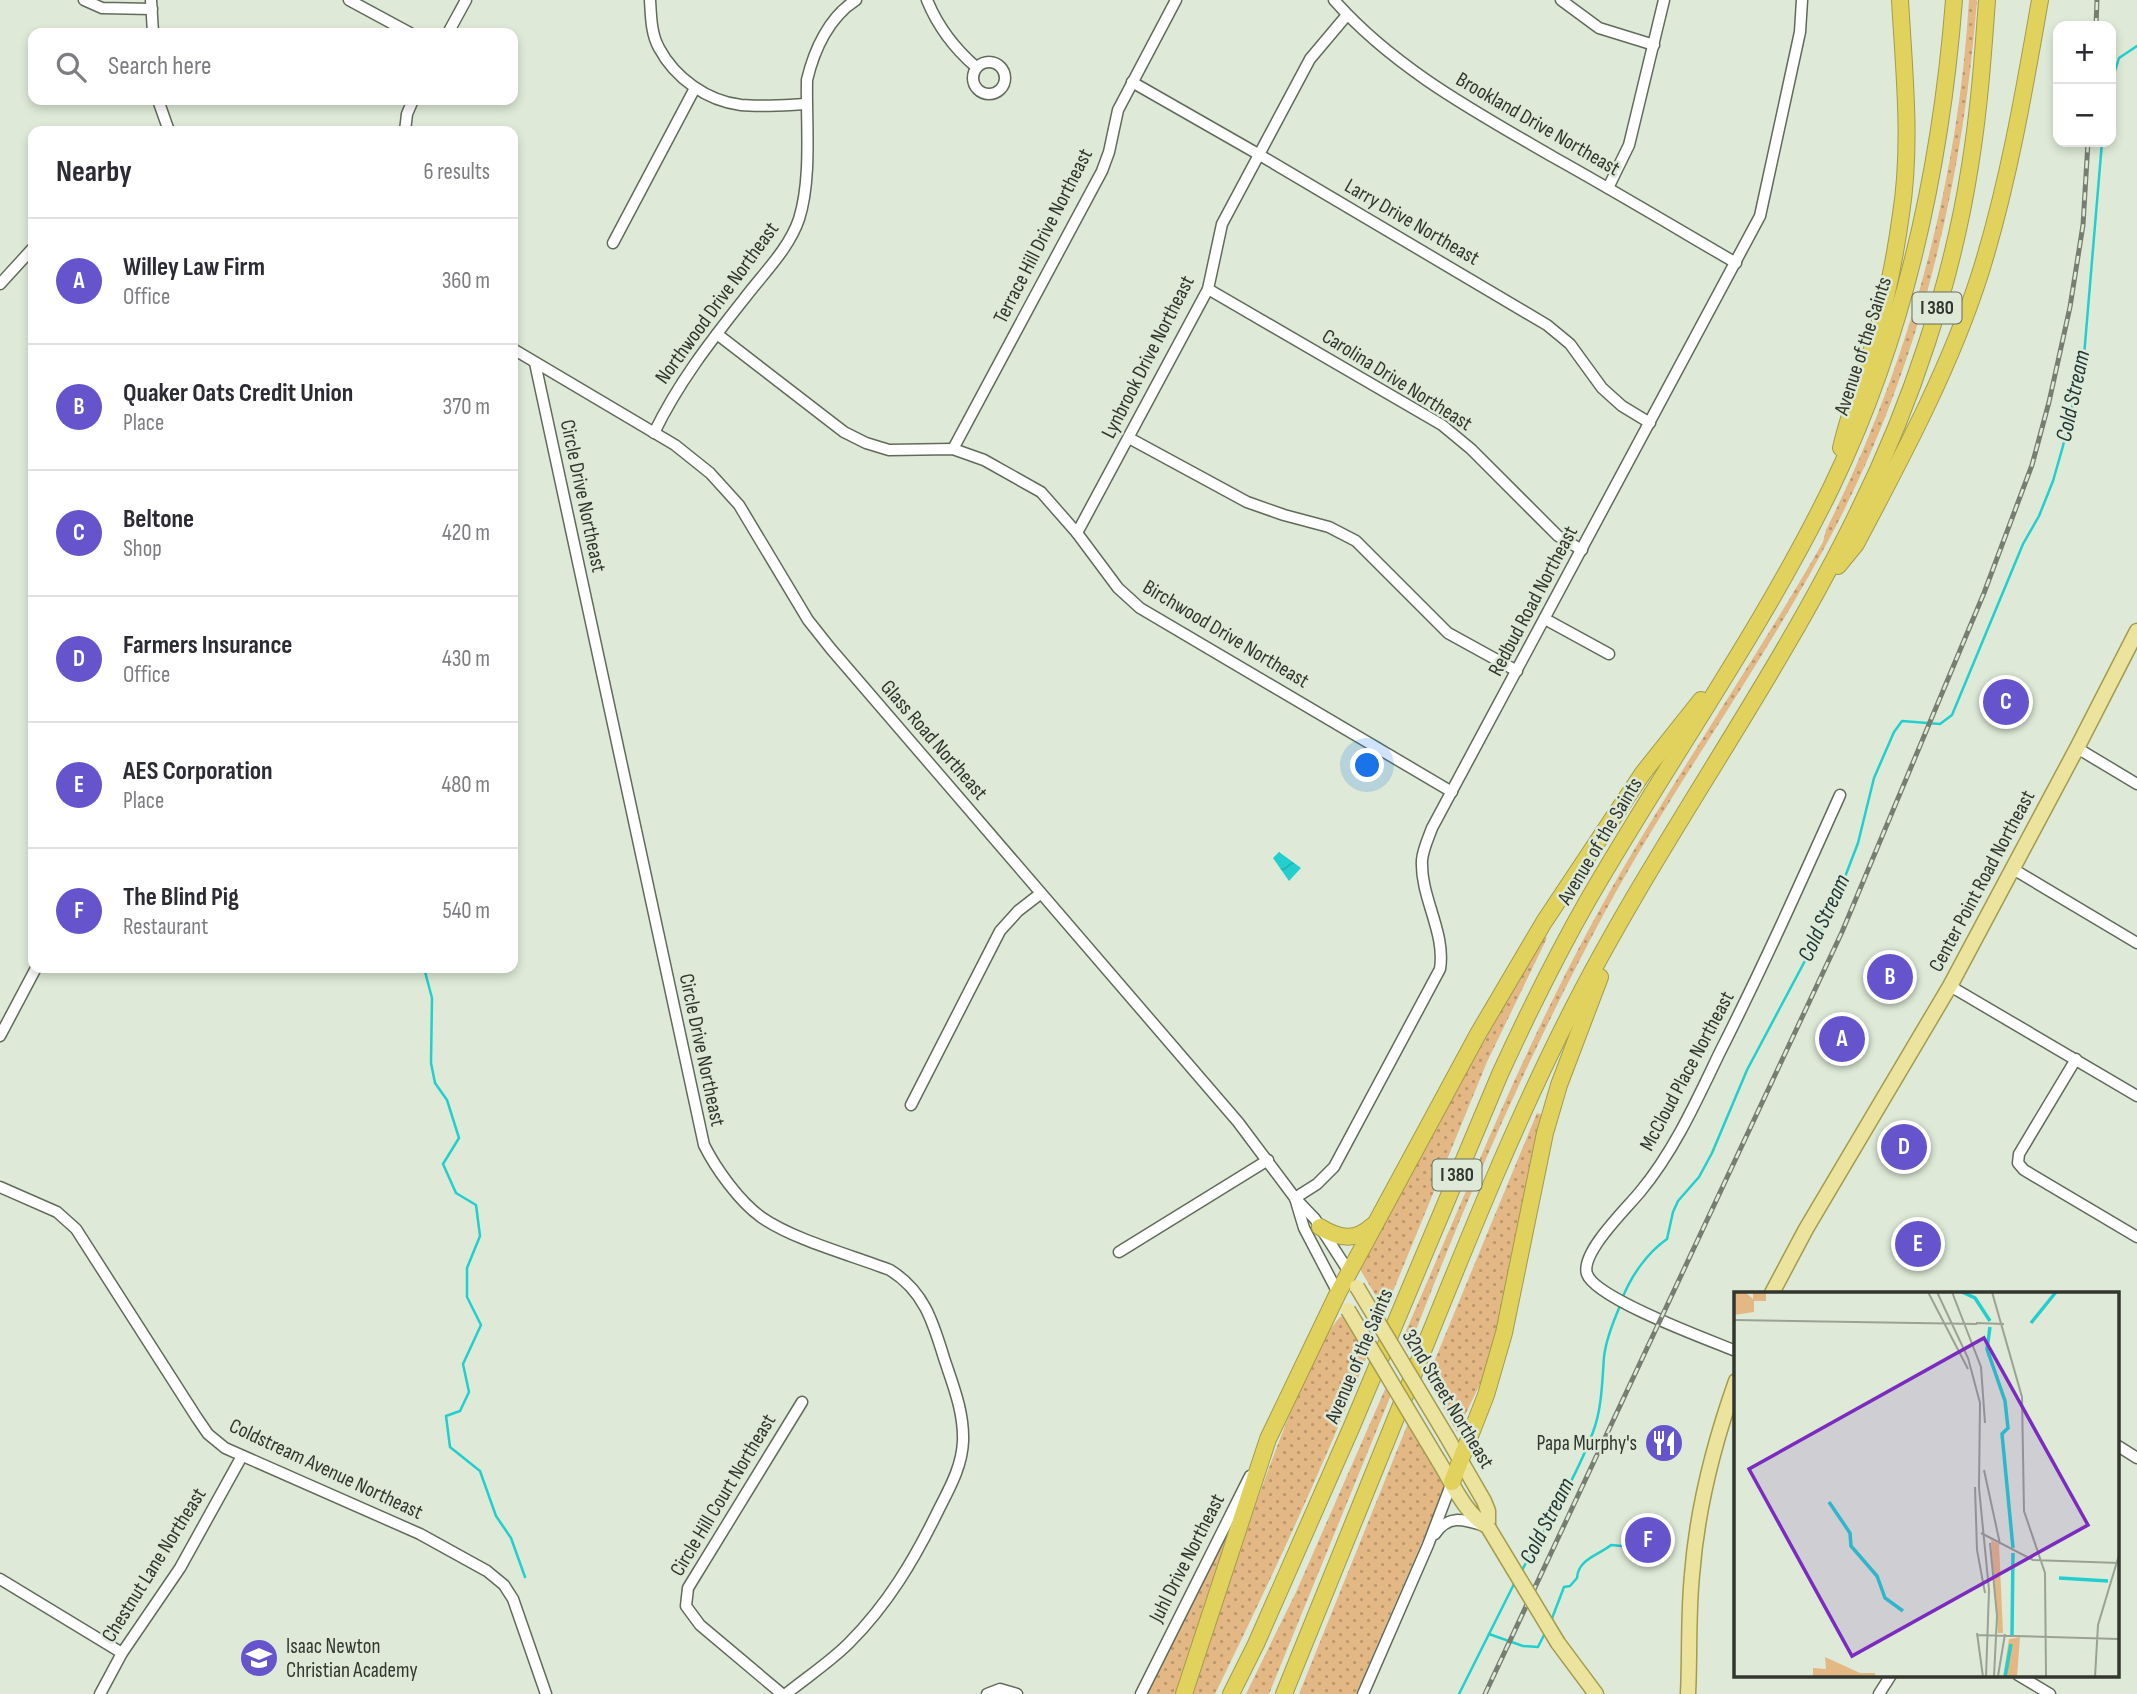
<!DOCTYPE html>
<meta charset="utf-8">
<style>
:root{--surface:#fff;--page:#f7f7f7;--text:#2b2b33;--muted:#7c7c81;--line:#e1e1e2;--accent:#6654cd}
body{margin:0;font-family:"Sofia Sans Condensed",sans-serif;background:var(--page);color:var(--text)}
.controls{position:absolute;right:21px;top:21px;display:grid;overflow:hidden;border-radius:14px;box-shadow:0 4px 10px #0003}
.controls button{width:63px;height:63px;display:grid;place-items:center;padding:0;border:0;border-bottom:2px solid var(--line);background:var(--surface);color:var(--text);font:35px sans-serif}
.you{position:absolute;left:1368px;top:766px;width:24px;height:24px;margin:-18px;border:5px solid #fff;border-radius:50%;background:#1a73e8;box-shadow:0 0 0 10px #1a73e833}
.badge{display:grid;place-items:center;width:46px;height:46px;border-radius:50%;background:var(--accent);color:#fff;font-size:23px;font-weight:700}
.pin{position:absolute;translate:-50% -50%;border:4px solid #fff;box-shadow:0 2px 7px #0006}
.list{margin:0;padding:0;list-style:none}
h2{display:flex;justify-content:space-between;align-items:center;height:91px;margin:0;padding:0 28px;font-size:30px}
h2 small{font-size:23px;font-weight:400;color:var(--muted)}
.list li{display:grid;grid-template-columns:46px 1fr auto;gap:21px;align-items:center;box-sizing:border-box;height:126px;padding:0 28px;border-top:2px solid var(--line)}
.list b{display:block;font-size:26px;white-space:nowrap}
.list p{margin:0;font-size:23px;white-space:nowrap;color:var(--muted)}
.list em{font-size:23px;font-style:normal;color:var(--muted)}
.icon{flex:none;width:38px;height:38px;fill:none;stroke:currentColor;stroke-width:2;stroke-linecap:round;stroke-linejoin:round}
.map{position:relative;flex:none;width:2137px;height:1694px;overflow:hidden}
.search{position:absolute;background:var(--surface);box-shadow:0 4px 10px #0003;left:28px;top:28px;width:490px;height:77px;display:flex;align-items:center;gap:18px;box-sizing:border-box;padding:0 24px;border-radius:14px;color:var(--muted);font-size:26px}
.panel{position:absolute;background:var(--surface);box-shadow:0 4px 10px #0003;left:28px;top:126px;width:490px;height:847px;border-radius:14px}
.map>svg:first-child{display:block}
.grass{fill:url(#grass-dots)}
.water{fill:url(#water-waves)}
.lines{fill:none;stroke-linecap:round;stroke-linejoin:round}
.stream{stroke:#22cfcd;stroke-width:2.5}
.minor-casing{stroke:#616b5a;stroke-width:13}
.major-casing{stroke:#a39b4d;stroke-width:17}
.highway-casing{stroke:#a39b4d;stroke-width:18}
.minor{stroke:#fff;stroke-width:10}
.major{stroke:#ece49e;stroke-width:14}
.highway{stroke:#e0d25d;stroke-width:16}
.rail-casing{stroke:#767e72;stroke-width:5}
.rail{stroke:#deead7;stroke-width:2.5;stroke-dasharray:8;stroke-linecap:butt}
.major-bridge-casing{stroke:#a39b4d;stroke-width:17;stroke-linecap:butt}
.major-bridge{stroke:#ece49e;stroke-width:14}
.labels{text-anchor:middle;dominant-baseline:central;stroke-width:5;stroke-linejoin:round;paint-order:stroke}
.shield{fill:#deead7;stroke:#666c61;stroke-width:2}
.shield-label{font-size:19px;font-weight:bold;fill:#32362f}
.street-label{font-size:21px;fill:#32362f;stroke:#deead7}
.poi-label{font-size:21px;fill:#32362f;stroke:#deead7;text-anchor:end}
.water-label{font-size:23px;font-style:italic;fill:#203939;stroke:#deead7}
.inset-river{fill:none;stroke:#22cfcd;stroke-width:3.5}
.inset-road{fill:none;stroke:#99a294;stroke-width:2}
.view{fill:#7b2cbf;fill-opacity:0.15;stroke:#7b2cbf;stroke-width:3.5}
.inset-edge{fill:none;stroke:#32362f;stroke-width:3.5}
</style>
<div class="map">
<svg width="2137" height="1694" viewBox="0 0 2137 1694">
<defs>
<pattern id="grass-dots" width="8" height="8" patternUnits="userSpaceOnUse" patternTransform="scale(1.75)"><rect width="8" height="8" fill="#e3b884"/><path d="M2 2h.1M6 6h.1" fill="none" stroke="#b9966c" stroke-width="1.8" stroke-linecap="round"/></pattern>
<pattern id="water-waves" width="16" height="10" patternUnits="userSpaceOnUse" patternTransform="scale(1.75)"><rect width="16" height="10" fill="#22cfcd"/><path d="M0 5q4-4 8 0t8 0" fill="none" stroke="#1fb2b0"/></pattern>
</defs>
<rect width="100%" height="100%" fill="#deead7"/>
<g class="grass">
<path d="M1969 0H1977C1963 183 1920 364 1835 528 1766 660 1677 780 1606 910 1530 1051 1465 1201 1408 1351L1402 1340C1456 1217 1505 1093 1566 973 1641 824 1740 687 1823 542L1826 530C1909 364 1958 185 1969 0Z"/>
<polygon points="1544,936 1547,938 1487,1062 1385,1311 1358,1266 1369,1253 1433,1131"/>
<polygon points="1537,1113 1543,1115 1512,1267 1489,1365 1457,1432 1427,1379"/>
<path d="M1345 1316 1367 1356C1322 1471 1269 1583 1215 1694H1193C1223 1603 1251 1511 1287 1421 1301 1388 1317 1343 1340 1317Z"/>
<polygon points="1386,1387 1391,1395 1269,1694 1246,1694 1297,1590"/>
<polygon points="1408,1423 1446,1487 1356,1694 1299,1694"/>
<polygon points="1232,1517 1236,1518 1178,1694 1148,1694"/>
</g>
<polygon class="water" points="1279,852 1301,868 1289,881 1273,858"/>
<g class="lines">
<g class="stream">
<polyline points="2111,84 2119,58 2137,46"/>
<polyline points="424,968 432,998 431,1063 435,1083 447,1100 459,1138 443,1164 456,1193 476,1205 480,1236 467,1268 467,1297 481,1325 463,1364 469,1392 460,1411 446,1416 450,1447 480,1471 496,1516 511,1538 525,1577"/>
<path d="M1622 1299C1631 1276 1647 1253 1667 1239L1673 1212 1678 1201 1699 1177 1712 1153 1747 1070 1833 908 1858 843 1874 778 1894 732 1902 721 1940 724 1952 715 2023 544 2039 516 2053 481 2063 446 2084 356 2102 142"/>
<path d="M1521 1572C1545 1527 1575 1481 1593 1432 1602 1408 1602 1383 1604 1357 1606 1339 1613 1322 1620 1306"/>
<path d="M1551 1621 1564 1587 1570 1586 1577 1578C1578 1559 1599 1555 1611 1545L1622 1546 1635 1552"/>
<polyline points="1489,1634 1523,1646 1538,1647 1545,1633"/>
<polyline points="1459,1694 1514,1584"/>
</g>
<defs>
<g id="minor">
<polyline points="84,0 102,8 152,9"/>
<polyline points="151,0 153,33"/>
<polyline points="349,0 410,33"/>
<path d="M650 0C651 16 651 34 659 48 675 78 707 101 741 105 763 107 785 105 806 104"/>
<path d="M927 0C938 27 954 48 976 67"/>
<path d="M1334 0C1395 69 1476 112 1555 158 1616 192 1676 228 1736 263"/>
<polyline points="1561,0 1599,28 1654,45"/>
<polyline points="448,33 466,0"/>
<circle cx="989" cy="78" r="16"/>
<polyline points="1132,82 1258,154 1547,325 1570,344 1602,388 1622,406 1650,423"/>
<polyline points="158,100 169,131"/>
<polyline points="405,131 407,114 413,100"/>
<polyline points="1608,188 1629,145 1664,0"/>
<polyline points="613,243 695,88"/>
<polyline points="0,284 33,248"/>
<polyline points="1208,289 1442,425 1471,449 1558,536 1582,550"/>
<polyline points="717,334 844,432 866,443 889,450 953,449 984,460 1041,492 1077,533 1118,588 1140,608 1452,792"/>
<polyline points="513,349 675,445 710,473 739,505 808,620 831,649 1238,1122 1295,1198 1315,1219 1349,1272"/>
<path d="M535 363 704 1145C716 1169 739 1201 761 1217 794 1240 851 1255 890 1270 924 1291 933 1322 944 1358 953 1385 964 1412 963 1441 962 1467 949 1489 938 1511 914 1560 888 1604 849 1643 830 1662 807 1677 786 1694"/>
<path d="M654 433C678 383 710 342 744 299 762 275 789 249 799 219 812 178 806 123 807 80 814 50 829 17 856 0"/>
<polyline points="1129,438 1247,502 1284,515 1329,527 1356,541 1448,633 1517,671"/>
<polyline points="953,449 1102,171 1109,152 1118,110 1176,0"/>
<polyline points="1077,533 1208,289 1222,224 1310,59 1347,15"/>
<polyline points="1545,619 1609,654"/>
<polyline points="2077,748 2137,784"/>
<polyline points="2013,869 2137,943"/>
<polyline points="1950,986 2137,1096"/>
<polyline points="0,1036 36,968"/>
<polyline points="2076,1059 2019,1154 2018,1163 2024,1170 2137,1237"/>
<polyline points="911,1105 1000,931 1018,911 1040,894"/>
<polyline points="0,1187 57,1212 76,1229 197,1418 208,1434 225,1448 420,1534 487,1571 504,1585 513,1599 546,1694"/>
<path d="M1295 1198 1317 1184 1334 1167 1440 969C1446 932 1420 897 1422 860 1423 849 1428 839 1432 828L1760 216 1800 32 1802 0"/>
<polyline points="1295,1198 1304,1228 1338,1293"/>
<polyline points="1119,1252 1268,1160"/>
<path d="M1736 1351C1709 1340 1596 1299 1587 1274 1580 1253 1627 1208 1640 1192 1674 1151 1696 1102 1719 1054 1762 969 1801 882 1840 795"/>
<polyline points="2118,1446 2137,1458"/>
<path d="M1435 1534C1448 1515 1462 1519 1482 1525"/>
<polyline points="0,1579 122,1653"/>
<polyline points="2018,1675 2050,1694"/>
<polyline points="100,1694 122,1653 180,1568 242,1456"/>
<polyline points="782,1694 700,1625 686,1606 688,1588 802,1402"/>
<polyline points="987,1694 1000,1689 1017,1694"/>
<polyline points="1141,1694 1250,1476"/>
<polyline points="1363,1694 1428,1545 1452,1482"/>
<polyline points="1879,1694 1891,1675"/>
</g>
<g id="major">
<polyline points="1772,1293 1806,1229 1950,986 2077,748 2137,631"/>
<path d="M1438 1460C1452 1482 1464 1513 1488 1527V1511L1484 1501 1447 1437"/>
<polyline points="1558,1643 1596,1694"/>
<path d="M1688 1694C1690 1654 1688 1615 1692 1575 1697 1509 1714 1443 1736 1381"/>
</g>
<g id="highway">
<path d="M1841 448C1849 413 1862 380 1873 346 1886 303 1895 258 1901 214 1912 144 1904 71 1900 0"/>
<path d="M1838 566 1856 544C1902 457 1950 368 1980 274 2008 185 2024 92 2040 0"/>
<path d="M1320 1227C1338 1238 1355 1242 1372 1226"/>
<polyline points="1452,1482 1486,1395 1504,1333 1545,1133 1559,1085 1600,977"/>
<polyline points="1184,1694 1268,1439 1338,1293 1478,1034 1544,922 1643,773 1701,700"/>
<path d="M1231 1694 1256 1644 1352 1426 1500 1074C1527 1015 1556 956 1588 900 1668 761 1762 630 1832 486 1905 334 1941 167 1954 0"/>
<path d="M1284 1694C1332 1576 1379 1459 1427 1341 1471 1232 1515 1123 1568 1018 1656 843 1774 686 1859 510 1911 405 1952 282 1970 166 1979 111 1983 56 1987 0"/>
</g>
</defs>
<use href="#minor" class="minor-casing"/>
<use href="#major" class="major-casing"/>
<use href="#highway" class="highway-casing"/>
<use href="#minor" class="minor"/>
<use href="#major" class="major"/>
<use href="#highway" class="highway"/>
<defs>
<g id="rail">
<polyline points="2096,26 2097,0"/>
<polyline points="1485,1694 1842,932 1984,593 2032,465 2049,402 2070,307 2083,225 2088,142"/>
</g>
</defs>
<use href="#rail" class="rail-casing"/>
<use href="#rail" class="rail"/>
<defs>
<g id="major-bridge">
<polyline points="1357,1287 1447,1437"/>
<polyline points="1348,1310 1438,1460"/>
<polyline points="1488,1527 1558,1643"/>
</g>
</defs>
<use href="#major-bridge" class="major-bridge-casing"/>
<use href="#major-bridge" class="major-bridge"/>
</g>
<defs>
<symbol id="restaurant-disc" viewBox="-11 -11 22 22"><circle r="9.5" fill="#6654cd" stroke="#deead7"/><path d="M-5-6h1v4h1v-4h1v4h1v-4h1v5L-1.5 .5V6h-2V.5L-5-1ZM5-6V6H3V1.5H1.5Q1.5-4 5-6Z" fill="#fff"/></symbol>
<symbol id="school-disc" viewBox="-11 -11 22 22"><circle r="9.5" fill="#6654cd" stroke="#deead7"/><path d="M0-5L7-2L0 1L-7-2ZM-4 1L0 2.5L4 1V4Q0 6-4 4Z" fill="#fff"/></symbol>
</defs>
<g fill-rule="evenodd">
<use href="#restaurant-disc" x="1642" y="1421" width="44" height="44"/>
<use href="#school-disc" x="237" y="1636" width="44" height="44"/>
</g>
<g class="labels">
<g class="shield">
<rect x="1912.5" y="292.5" width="49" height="31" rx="5"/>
<rect x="1432.5" y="1159.5" width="49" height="31" rx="5"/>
</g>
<g class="shield-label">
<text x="1937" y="308">I 380</text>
<text x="1457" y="1175">I 380</text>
</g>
<g class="street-label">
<text transform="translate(1538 124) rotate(30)">Brookland Drive Northeast</text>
<text transform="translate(1412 222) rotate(30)">Larry Drive Northeast</text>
<text transform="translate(1043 236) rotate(-63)">Terrace Hill Drive Northeast</text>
<text transform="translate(717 303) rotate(-54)">Northwood Drive Northeast</text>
<text transform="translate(1863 346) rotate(-72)">Avenue of the Saints</text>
<text transform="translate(1148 357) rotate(-63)">Lynbrook Drive Northeast</text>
<text transform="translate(1397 380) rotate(32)">Carolina Drive Northeast</text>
<text transform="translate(583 496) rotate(78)">Circle Drive Northeast</text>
<text transform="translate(1533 601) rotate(-62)">Redbud Road Northeast</text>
<text transform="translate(1226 634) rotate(31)">Birchwood Drive Northeast</text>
<text transform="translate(934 740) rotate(49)">Glass Road Northeast</text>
<text transform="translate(1600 841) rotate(-59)">Avenue of the Saints</text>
<text transform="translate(1982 881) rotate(-62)">Center Point Road Northeast</text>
<text transform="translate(702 1050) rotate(78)">Circle Drive Northeast</text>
<text transform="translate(1687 1071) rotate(-62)">McCloud Place Northeast</text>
<text transform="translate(1359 1356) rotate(-67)">Avenue of the Saints</text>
<text transform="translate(1448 1399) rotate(59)">32nd Street Northeast</text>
<text transform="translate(326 1469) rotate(25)">Coldstream Avenue Northeast</text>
<text transform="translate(723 1495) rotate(-59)">Circle Hill Court Northeast</text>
<text transform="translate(1187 1558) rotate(-63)">Juhl Drive Northeast</text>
<text transform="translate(154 1565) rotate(-58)">Chestnut Lane Northeast</text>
</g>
<g class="poi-label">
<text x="1637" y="1443">Papa Murphy's</text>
<text x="286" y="1646" text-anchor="start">Isaac Newton<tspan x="286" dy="24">Christian Academy</tspan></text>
</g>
<g class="water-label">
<text transform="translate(2073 396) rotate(-78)">Cold Stream</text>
<text transform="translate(1824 918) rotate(-65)">Cold Stream</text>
<text transform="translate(1547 1521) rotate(-63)">Cold Stream</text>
</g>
</g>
<g transform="translate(1734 1292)">
<rect width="385" height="385" fill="#deead7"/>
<path d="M257 248 265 252 269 341H264Z" fill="#e3b884"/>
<path d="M286 345 283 385H269L275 347ZM91 365 126 381H141V385H79V376L92 377Z" fill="#e3b884"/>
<path d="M1 0H11L19 7V0H32V9H20V20L0 23Z" fill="#e3b884"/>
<path class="inset-river" d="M228 0 241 6 256 29M297 31 322 0M256 35 253 57 271 109 274 136 268 142 279 256M95 210 116 241 117 254 143 284 151 306 169 319M325 286 374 289M278 343 279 261M271 385 277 352"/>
<path class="inset-road" d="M194 0 234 77M203 0 234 66 246 111 245 196 255 298 252 385M218 0 247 75 251 131M258 0 288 105 290 219 311 281 312 385M0 28 243 32M242 31 270 32M250 178 266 252M241 195 243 258 251 301M247 241 299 268 385 271M256 251 263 324 260 385M243 341 249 385M243 343 385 347M264 384 271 342M361 385 364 333 385 263"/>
<path class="view" d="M250 46 354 233 118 364 15 177Z"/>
<rect width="385" height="385" class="inset-edge"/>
</g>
</svg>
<div class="controls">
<button>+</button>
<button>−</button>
</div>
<div class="you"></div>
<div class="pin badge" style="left:1842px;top:1039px">A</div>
<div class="pin badge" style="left:1890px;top:977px">B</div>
<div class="pin badge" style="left:2006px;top:702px">C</div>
<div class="pin badge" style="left:1904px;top:1147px">D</div>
<div class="pin badge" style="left:1918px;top:1244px">E</div>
<div class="pin badge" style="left:1648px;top:1540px">F</div>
<div class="search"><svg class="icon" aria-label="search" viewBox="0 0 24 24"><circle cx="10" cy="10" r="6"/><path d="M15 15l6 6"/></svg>Search here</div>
<section class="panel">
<h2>Nearby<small>6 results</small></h2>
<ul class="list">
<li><span class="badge">A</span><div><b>Willey Law Firm</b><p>Office</p></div><em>360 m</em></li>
<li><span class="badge">B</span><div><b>Quaker Oats Credit Union</b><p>Place</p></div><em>370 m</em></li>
<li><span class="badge">C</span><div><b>Beltone</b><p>Shop</p></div><em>420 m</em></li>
<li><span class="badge">D</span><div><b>Farmers Insurance</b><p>Office</p></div><em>430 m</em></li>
<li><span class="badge">E</span><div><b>AES Corporation</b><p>Place</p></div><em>480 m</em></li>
<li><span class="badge">F</span><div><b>The Blind Pig</b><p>Restaurant</p></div><em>540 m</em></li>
</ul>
</section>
</div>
